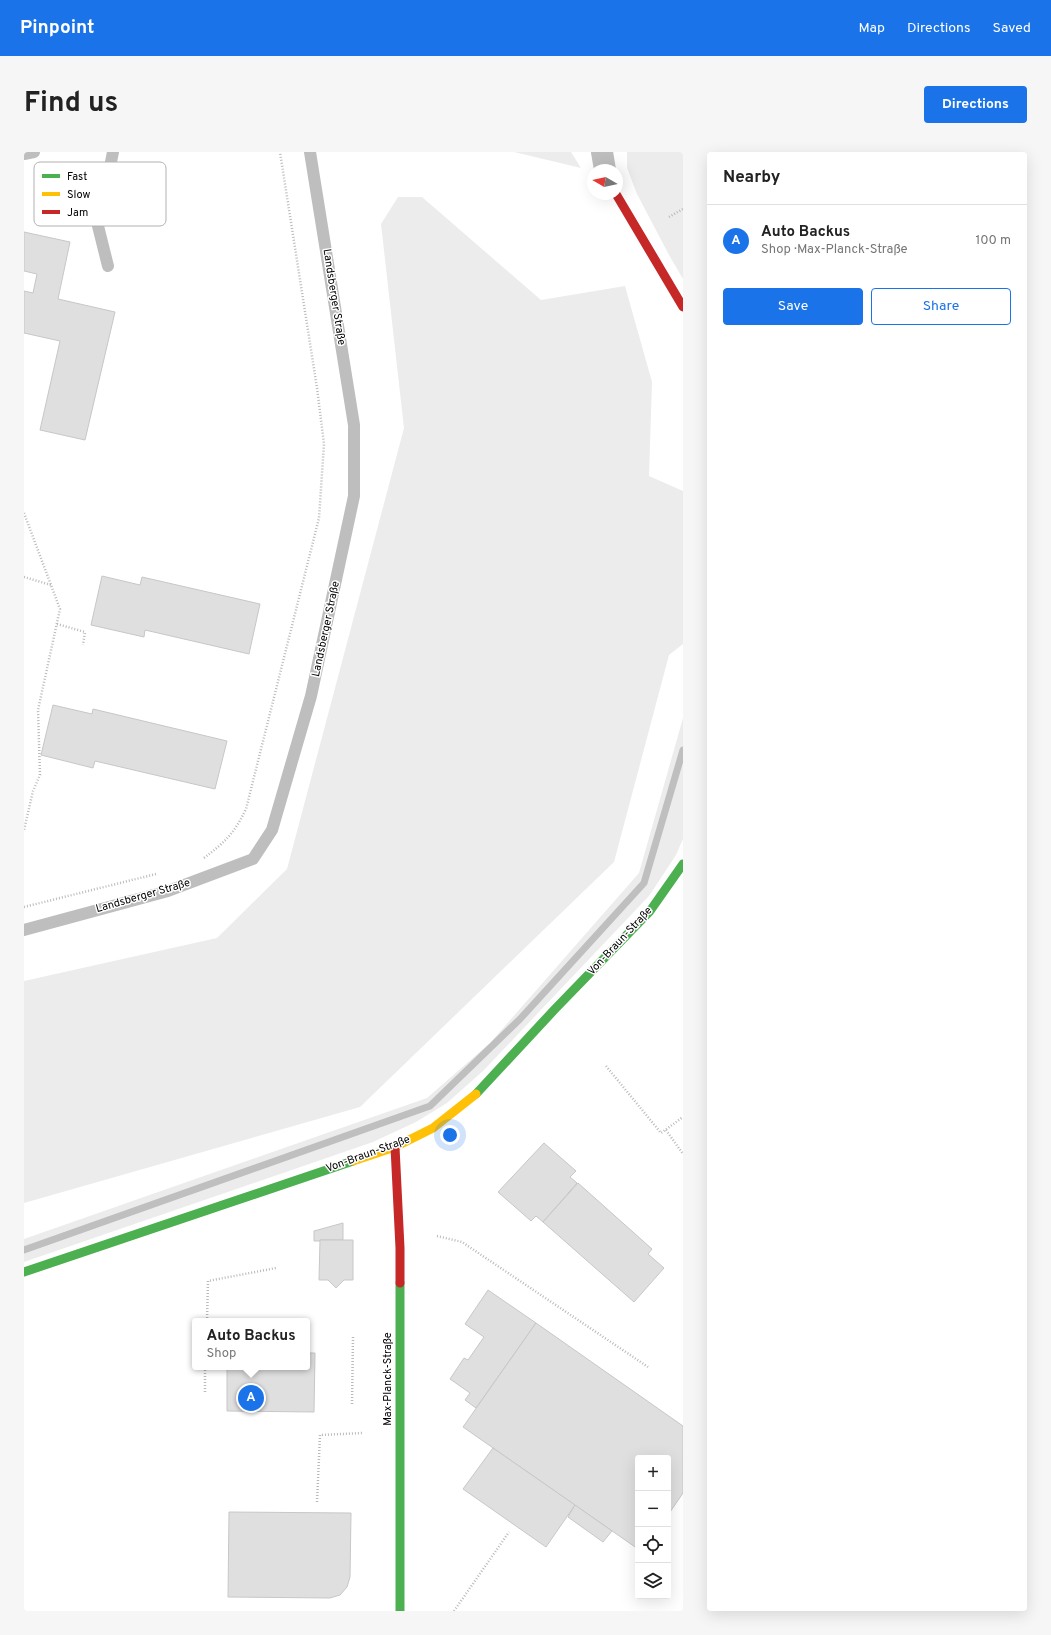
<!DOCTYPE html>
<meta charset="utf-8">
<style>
:root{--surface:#fff;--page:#f6f6f6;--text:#222;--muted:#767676;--line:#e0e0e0;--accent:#1a73e8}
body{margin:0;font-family:Overpass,sans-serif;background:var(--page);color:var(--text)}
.controls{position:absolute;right:12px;bottom:12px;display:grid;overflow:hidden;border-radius:4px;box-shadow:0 4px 16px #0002}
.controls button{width:36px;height:36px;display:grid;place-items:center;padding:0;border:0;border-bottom:1px solid var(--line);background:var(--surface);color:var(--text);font:20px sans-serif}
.compass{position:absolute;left:563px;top:12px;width:36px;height:36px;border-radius:50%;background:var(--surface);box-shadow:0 4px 16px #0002;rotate:279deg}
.you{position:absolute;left:426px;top:983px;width:14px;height:14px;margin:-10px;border:3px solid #fff;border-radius:50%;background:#1a73e8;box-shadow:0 0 0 6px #1a73e833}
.badge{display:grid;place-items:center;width:26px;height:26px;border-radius:50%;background:var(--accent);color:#fff;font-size:13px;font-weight:700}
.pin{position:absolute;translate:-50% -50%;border:2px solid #fff;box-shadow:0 1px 4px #0006}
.popup{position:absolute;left:168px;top:1166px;width:118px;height:52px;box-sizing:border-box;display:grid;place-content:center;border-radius:4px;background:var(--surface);filter:drop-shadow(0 1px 3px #0005);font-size:13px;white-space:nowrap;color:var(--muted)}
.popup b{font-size:15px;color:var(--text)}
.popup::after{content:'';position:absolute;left:50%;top:100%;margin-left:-8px;border:8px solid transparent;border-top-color:var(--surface)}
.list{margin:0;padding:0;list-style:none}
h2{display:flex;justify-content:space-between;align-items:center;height:52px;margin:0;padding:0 16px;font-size:17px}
h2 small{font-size:13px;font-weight:400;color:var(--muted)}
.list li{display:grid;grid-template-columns:26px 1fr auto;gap:12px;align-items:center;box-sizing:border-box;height:72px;padding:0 16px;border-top:1px solid var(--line)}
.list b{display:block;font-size:15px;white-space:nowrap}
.list p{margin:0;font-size:13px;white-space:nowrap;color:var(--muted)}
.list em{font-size:13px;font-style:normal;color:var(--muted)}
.actions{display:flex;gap:8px;padding:12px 16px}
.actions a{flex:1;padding:9px 0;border:1px solid var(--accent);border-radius:4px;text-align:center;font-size:14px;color:var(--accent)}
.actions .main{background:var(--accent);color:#fff}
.icon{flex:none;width:22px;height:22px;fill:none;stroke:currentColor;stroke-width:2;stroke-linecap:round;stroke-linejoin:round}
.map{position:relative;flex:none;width:659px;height:1459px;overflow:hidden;border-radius:4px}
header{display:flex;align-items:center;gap:24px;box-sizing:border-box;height:56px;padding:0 20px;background:var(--accent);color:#fff}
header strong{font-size:19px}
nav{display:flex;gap:22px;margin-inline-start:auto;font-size:14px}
.intro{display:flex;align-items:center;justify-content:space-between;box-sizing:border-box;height:96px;padding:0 24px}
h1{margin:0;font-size:28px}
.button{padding:10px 18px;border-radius:4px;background:var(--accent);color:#fff;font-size:14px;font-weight:700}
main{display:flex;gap:24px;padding:0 24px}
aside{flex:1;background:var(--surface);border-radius:4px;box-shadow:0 4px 16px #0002}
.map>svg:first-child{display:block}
.green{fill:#ececec}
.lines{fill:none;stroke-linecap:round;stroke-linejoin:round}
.stream{stroke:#bfbfbf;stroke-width:7}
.building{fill:#dfdfdf;stroke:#c7c7c7}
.path{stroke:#b9b9b9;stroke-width:2.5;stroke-dasharray:1 2;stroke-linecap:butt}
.lane{stroke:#bebebe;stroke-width:12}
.street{stroke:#bebebe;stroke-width:22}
.fast{stroke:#4caf50;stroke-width:9}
.slow{stroke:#ffc107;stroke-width:9}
.jam{stroke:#c62828;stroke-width:9}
.labels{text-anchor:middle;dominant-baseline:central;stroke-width:3;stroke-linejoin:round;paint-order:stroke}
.street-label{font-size:11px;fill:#000;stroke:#fff}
.key{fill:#fff;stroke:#b2b2b2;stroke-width:1}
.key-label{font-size:11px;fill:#000}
</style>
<header>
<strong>Pinpoint</strong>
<nav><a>Map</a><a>Directions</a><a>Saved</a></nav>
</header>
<div class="intro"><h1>Find us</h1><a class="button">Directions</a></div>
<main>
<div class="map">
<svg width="659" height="1459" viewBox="0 0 659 1459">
<rect width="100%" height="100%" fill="#fff"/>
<g class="green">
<polygon points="490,0 547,0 557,16"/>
<polygon points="603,0 659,0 659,127 645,103 613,42 603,16"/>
<polygon points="374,45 398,45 517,148 601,134 628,230 625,324 659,339 659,492 645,503 590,710 336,955 0,1051 0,829 193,786 263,717 380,276 357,72"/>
<polygon points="659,566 659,687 652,703 625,744 459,919 423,951 392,970 349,990 0,1110 0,1087 403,946 466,891 615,721"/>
</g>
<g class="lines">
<polyline class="stream" points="0,1098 406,954 496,867 620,731 659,598"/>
</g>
<g class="building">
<polygon points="0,80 46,90 34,147 91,160 61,288 16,278 36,189 0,181 0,139 9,141 13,122 0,119"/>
<polygon points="78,424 116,433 118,425 236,452 225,502 121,478 120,485 67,473"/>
<polygon points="29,553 68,562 69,557 203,589 191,637 71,609 69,616 17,603"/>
<polygon points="520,991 552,1019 546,1025 553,1031 519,1070 512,1064 507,1069 474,1040"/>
<polygon points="554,1031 628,1097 624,1102 640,1116 610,1150 519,1070"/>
<polygon points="319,1071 319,1088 296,1088 296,1089 290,1089 290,1079"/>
<polygon points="296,1088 329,1088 329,1128 320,1128 312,1136 304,1128 295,1128"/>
<polygon points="464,1138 512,1171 452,1256 441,1248 446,1241 426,1227 440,1206 444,1208 460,1185 441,1172"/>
<polygon points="512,1171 659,1274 659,1341 644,1363 644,1306 614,1306 614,1397 439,1275"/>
<polygon points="283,1201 291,1201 290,1260 203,1259 203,1215 283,1215"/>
<polygon points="469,1296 551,1353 522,1395 439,1337"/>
<polygon points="551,1353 588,1379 579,1390 544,1365"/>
<polygon points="205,1360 327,1361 326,1425 323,1435 316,1443 306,1446 204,1445"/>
</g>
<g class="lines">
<g class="path">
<polyline points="645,65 659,57"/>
<polyline points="0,361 36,457 14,558 16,623 9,639 0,678"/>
<polyline points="0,425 27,433"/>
<polyline points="33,472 61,480 59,493"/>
<path d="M180 706C201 690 210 682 222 657L295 366 300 292 293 236 256 0"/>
<polyline points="0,755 132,722"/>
<polyline points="582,914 637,981 659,965"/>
<polyline points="642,978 659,1002"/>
<polyline points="413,1084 438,1090 624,1215"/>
<polyline points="183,1169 184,1129 252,1116"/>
<polyline points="181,1240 181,1215"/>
<polyline points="328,1252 329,1185"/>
<polyline points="293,1350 296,1283 339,1281"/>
<polyline points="430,1459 485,1380"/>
</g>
<g class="lane">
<polyline points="0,2 10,0"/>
<polyline points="84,114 74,74 89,0"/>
<polyline points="0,778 144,739 229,707 248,678 287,544 330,344 330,273 286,0"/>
</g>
<polyline class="street" points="578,0 581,18"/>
<g class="fast">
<polyline points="452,942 531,857 626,759 659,712"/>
<polyline points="0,1120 329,1009"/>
<polyline points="376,1131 376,1459"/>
</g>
<polyline class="slow" points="329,1009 371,995 409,976 452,942"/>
<g class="jam">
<polyline points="592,42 659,155"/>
<polyline points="371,995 376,1096 376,1131"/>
</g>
</g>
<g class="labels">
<g class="street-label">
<text transform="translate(310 145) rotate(81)">Landsberger Straße</text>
<text transform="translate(302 477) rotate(-78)">Landsberger Straße</text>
<text transform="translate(119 744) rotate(-16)">Landsberger Straße</text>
<text transform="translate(596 789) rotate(-47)">Von-Braun-Straße</text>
<text transform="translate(344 1002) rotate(-20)">Von-Braun-Straße</text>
<text transform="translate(364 1227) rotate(-90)">Max-Planck-Straße</text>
</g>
</g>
<rect x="10" y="10" width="132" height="64" rx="6" class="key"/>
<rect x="18" y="22" width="18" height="4" fill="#4caf50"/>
<rect x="18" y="40" width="18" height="4" fill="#ffc107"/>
<rect x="18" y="58" width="18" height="4" fill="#c62828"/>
<g class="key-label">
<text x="43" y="28">Fast</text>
<text x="43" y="46">Slow</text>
<text x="43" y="64">Jam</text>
</g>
</svg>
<div class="controls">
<button>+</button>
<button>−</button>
<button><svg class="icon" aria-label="locate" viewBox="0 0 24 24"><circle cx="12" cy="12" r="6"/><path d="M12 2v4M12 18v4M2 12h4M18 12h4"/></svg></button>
<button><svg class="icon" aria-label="layers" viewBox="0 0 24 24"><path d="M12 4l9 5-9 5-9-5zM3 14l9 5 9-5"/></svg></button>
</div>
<svg class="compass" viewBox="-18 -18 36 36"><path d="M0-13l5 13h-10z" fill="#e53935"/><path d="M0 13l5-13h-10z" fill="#767676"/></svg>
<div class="you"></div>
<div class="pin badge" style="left:227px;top:1246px">A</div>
<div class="popup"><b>Auto Backus</b>Shop</div>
</div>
<aside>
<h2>Nearby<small></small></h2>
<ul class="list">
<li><span class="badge">A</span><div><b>Auto Backus</b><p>Shop · Max-Planck-Straße</p></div><em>100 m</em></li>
</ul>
<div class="actions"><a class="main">Save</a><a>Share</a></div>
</aside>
</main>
